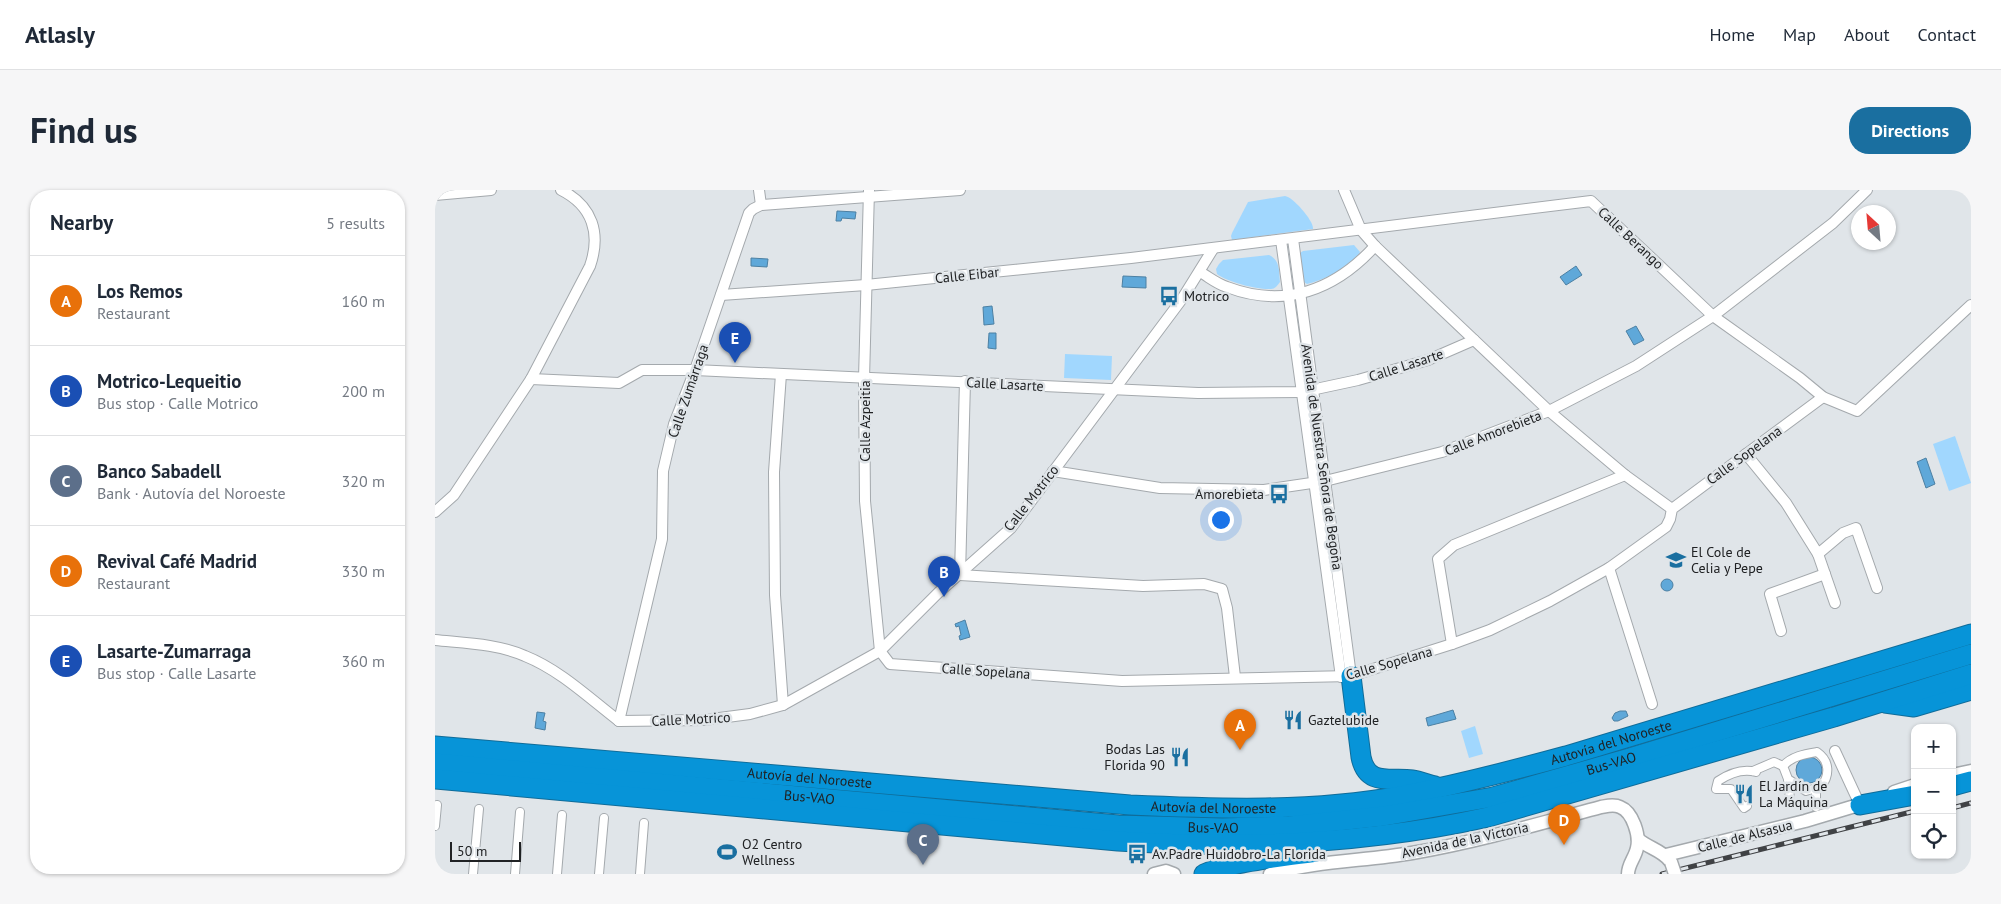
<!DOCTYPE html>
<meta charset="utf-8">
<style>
:root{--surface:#fff;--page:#f6f6f7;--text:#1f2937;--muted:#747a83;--line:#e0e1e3;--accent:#1a6fa0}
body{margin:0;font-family:"PT Sans",sans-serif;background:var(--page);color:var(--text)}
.controls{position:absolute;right:15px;bottom:15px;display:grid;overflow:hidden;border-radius:10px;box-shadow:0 1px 4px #0004}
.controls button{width:45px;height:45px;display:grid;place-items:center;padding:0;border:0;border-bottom:1px solid var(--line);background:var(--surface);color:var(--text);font:25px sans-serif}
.compass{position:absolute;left:1416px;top:15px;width:45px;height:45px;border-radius:50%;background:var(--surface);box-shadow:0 1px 4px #0004;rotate:334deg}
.scale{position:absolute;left:15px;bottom:12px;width:71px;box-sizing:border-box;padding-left:5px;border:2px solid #202224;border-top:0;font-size:14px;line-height:18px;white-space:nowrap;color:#202224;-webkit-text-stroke:4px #e0e5e9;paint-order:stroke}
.you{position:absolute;left:785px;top:329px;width:18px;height:18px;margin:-12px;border:4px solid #fff;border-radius:50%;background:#1a73e8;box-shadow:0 0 0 8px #1a73e833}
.badge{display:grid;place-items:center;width:32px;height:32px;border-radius:50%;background:var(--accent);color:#fff;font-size:16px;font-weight:700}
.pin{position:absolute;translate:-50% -41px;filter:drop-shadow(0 1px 2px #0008)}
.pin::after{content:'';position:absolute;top:26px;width:18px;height:15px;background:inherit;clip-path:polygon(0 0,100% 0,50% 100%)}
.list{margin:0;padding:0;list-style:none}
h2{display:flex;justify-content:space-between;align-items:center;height:65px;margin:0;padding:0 20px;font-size:21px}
h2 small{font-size:16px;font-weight:400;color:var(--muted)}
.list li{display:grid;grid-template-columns:32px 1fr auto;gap:15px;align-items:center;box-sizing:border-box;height:90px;padding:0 20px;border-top:1px solid var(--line)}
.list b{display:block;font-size:19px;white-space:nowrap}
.list p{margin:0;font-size:16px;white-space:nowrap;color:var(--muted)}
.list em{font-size:16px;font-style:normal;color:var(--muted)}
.icon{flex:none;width:28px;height:28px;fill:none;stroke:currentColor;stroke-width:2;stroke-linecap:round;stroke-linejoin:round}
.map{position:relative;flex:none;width:1536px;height:684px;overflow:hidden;border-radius:20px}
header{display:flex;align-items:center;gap:30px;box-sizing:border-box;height:70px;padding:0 25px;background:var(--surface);border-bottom:1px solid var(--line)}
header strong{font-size:24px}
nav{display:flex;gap:28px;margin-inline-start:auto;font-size:18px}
.intro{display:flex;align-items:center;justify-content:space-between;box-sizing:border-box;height:120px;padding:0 30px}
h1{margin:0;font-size:35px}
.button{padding:12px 22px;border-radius:20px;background:var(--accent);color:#fff;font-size:18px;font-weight:700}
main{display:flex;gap:30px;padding:0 30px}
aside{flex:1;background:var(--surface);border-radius:20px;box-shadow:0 1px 4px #0004}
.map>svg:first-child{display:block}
.green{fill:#a1d7fe}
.water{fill:#5fa8d9;stroke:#4c80a3}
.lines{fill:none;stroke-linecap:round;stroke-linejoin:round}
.pedestrian-casing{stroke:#a4a9ad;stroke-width:10}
.minor-casing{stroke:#a4a9ad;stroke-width:12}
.tertiary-casing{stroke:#a4a9ad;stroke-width:15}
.motorway-casing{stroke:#106c99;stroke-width:21}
.pedestrian{stroke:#fff;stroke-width:8}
.minor{stroke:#fff;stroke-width:10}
.tertiary{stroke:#fff;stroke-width:12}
.motorway{stroke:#0794d8;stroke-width:19}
.rail-casing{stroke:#404245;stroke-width:5}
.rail{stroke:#e0e5e9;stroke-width:3;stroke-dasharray:9;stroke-linecap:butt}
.tertiary-bridge-casing{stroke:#a4a9ad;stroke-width:15;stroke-linecap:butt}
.tertiary-bridge{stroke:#fff;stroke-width:12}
.labels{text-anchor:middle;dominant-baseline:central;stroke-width:5;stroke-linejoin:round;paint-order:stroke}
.street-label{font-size:14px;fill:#202224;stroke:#e0e5e9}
.poi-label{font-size:14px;fill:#202224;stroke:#e0e5e9;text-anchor:start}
</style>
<header>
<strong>Atlasly</strong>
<nav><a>Home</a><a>Map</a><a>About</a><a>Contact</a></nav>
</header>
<div class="intro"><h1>Find us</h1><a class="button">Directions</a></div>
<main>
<aside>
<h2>Nearby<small>5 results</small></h2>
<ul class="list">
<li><span class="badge" style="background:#e8710a">A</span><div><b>Los Remos</b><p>Restaurant</p></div><em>160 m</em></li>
<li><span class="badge" style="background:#1a4fb4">B</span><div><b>Motrico-Lequeitio</b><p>Bus stop · Calle Motrico</p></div><em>200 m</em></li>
<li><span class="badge" style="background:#5c6f8a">C</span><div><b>Banco Sabadell</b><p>Bank · Autovía del Noroeste</p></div><em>320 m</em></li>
<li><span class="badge" style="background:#e8710a">D</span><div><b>Revival Café Madrid</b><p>Restaurant</p></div><em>330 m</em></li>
<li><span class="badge" style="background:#1a4fb4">E</span><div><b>Lasarte-Zumarraga</b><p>Bus stop · Calle Lasarte</p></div><em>360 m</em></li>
</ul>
</aside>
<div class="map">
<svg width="1536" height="684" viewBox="0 0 1536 684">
<rect width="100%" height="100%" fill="#e0e5e9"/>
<g class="green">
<path d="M850 6C858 7 879 31 878 39L797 50 796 46 797 43 813 12Z"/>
<path d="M919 55 925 62C920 76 886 91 872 94L866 90 865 63 868 61Z"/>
<path d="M834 65C845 70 844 81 845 92 842 96 840 99 836 99 823 100 792 92 782 84L781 79 784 74 788 70Z"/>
<polygon points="630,164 677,166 676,190 629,188"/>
<polygon points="1520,246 1536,293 1514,301 1498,254"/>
<polygon points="1040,536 1048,564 1034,568 1026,541"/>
</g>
<g class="water">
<polygon points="402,21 421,22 420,29 407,28 406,31 401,31"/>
<polygon points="316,68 333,69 332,77 316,76"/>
<polygon points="1141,76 1147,85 1131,95 1125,87"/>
<polygon points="688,86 711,87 711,98 687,97"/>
<polygon points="557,116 559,134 549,135 548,117"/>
<polygon points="1201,136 1209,150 1199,155 1191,141"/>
<polygon points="554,143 561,143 561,159 553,158"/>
<polygon points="1491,268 1500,294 1491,298 1482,272"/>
<circle cx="1232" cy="395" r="6"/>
<polygon points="530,430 535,447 525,450 524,446 526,445 524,436 521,437 520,434"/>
<polygon points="1018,520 1021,529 993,536 991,528"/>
<polygon points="1185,521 1191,521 1193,526 1183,531 1179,531 1177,528 1180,523"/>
<polygon points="102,522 110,523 108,531 111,532 110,540 100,538"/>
<circle cx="1374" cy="580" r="13"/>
</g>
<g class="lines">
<defs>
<g id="pedestrian">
<path d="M1318 581 1339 572 1348 576C1357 566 1370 564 1382 562 1395 571 1395 585 1386 597L1371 601 1353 589 1348 576"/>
<polyline points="1353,590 1355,597 1354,613"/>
<polyline points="1381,599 1381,617"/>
<path d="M1312 616 1309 618 1296 599H1281L1283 591C1295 583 1307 578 1321 582"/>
<polyline points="0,636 2,615"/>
<polyline points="38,684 44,619"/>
<polyline points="80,684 85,622"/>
<polyline points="122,684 127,625"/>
<polyline points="164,684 169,628"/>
<polyline points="205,684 209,633"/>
</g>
<g id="minor">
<polyline points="324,0 326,15"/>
<polyline points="434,0 429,189 430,311 445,461 455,474 687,491 916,486 1017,454 1055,440 1115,411 1174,378 1231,337 1235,329 1237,319 1388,207"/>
<polyline points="909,0 926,40 940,56 1114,221 1190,285 1237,319"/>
<polyline points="0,5 56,0"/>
<polyline points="858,49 916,486"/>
<polyline points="846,50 906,487"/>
<path d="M765 82C774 87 782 94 792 97 850 119 900 100 940 56"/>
<polyline points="286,105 431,95 696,68 1156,11 1278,126 1365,188 1388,207 1422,221 1536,115"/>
<polyline points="346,184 339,282 340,405 348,515"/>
<polyline points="96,189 184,193 207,180 260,180 763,203 867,202 923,190 993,170 1039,150"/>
<polyline points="530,191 525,385 708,396 769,394 787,399 792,418 800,487"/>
<polyline points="1311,264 1351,313 1383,364 1408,343 1421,338 1442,398"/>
<polyline points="618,281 725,298 829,300 890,291 1007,262 1114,221 1201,176 1278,126 1398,33 1432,0"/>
<path d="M0 322 19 305 96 189 155 76C166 44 158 16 126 0"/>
<polyline points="1383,364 1400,413"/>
<polyline points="1174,378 1217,514"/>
<polyline points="1346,441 1335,404 1390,384"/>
<path d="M0 450C28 453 64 454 90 466 125 480 154 508 184 531"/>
<polyline points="1017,454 1003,369 1019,355 1190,285"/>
<polyline points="184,531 269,530 315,524 348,515 445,461 504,402 576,338 747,109 778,59"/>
<polyline points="184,531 227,349 228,281 239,234 260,180 314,23 318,19 326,15 525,0"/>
<polyline points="1400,561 1425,615"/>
</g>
<g id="tertiary">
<polyline points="1517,585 1536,581"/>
<polyline points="1459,602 1480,595"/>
<path d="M1203 649C1213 658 1227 660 1235 671"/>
<polyline points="1231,665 1370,631 1430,613"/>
<polyline points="719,684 731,681 739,684"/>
<path d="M835 684C881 671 930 671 977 663 1041 652 1103 634 1166 617 1172 616 1179 614 1185 617 1198 622 1205 646 1202 658 1200 668 1193 674 1193 684"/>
</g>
<g id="motorway">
<path d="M916 486 926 567C932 597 956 587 977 590 984 591 992 594 1000 596"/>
<polyline points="1450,513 1479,517 1536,500"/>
<path id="s1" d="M0 556 695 615C785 619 876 622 965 606 1021 595 1076 581 1131 566L1536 444"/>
<path id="s2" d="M0 573 683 635 787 638 855 636 949 626 1058 607 1195 568 1536 464"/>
<path d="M0 589 683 651C807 659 932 654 1053 627L1399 527 1536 484"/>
<polyline points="1517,596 1536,591"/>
<polyline points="1425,615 1480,605"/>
<path d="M769 684C798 671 849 667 881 662"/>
</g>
</defs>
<use href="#pedestrian" class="pedestrian-casing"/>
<use href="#minor" class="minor-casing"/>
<use href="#tertiary" class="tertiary-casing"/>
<use href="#motorway" class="motorway-casing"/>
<use href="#pedestrian" class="pedestrian"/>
<use href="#minor" class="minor"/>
<use href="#tertiary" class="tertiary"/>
<use href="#motorway" class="motorway"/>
<defs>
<g id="rail">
<polyline points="1517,618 1536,613"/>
<polyline points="1227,684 1480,621"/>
</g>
</defs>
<use href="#rail" class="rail-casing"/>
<use href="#rail" class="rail"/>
<defs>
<polyline id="tertiary-bridge" points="1236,672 1240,684"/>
</defs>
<use href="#tertiary-bridge" class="tertiary-bridge-casing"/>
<use href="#tertiary-bridge" class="tertiary-bridge"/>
</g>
<defs>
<symbol id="bus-bare" viewBox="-9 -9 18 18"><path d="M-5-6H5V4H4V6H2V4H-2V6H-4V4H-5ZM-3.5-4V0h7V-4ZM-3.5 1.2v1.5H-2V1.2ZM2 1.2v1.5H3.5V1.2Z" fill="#1a6fa0" stroke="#e0e5e9" stroke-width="2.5" paint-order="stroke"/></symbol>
<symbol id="school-bare" viewBox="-9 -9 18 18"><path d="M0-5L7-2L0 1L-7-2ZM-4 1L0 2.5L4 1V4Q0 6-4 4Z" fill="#1a6fa0" stroke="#e0e5e9" stroke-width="2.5" paint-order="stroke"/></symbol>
<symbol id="restaurant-bare" viewBox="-9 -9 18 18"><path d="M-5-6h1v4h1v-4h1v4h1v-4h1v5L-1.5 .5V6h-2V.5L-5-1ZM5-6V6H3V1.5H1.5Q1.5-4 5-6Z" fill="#1a6fa0" stroke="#e0e5e9" stroke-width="2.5" paint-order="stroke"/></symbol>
<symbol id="stadium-bare" viewBox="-9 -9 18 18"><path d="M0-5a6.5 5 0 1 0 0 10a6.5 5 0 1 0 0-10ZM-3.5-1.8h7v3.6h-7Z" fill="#1a6fa0" stroke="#e0e5e9" stroke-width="2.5" paint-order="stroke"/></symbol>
</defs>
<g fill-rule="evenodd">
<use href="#bus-bare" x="720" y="92" width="28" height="28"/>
<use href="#bus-bare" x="830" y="290" width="28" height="28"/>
<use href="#school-bare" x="1227" y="356" width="28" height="28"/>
<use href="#restaurant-bare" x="844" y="516" width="28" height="28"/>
<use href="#restaurant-bare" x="731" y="553" width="28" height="28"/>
<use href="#restaurant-bare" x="1295" y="590" width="28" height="28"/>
<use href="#stadium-bare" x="278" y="648" width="28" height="28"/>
<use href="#bus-bare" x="688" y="650" width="28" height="28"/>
</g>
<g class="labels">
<g class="street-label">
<text transform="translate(1196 48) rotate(43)">Calle Berango</text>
<text transform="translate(532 85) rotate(-6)">Calle Eibar</text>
<text transform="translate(971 175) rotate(-18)">Calle Lasarte</text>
<text transform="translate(570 194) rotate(3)">Calle Lasarte</text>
<text transform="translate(253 201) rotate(-71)">Calle Zumárraga</text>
<text transform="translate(430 231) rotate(-90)">Calle Azpeitia</text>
<text transform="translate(1058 243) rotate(-21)">Calle Amorebieta</text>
<text transform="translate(1309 265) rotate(-36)">Calle Sopelana</text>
<text transform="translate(887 267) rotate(82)">Avenida de Nuestra Señora de Begoña</text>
<text transform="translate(596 308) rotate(-52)">Calle Motrico</text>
<text transform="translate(954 473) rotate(-16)">Calle Sopelana</text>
<text transform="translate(551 481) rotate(4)">Calle Sopelana</text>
<text transform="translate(256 529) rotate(-3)">Calle Motrico</text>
<text stroke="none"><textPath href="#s1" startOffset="1186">Autovía del Noroeste</textPath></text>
<text stroke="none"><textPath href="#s2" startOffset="1186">Bus-VAO</textPath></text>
<text stroke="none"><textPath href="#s1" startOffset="376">Autovía del Noroeste</textPath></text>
<text stroke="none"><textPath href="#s2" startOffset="376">Bus-VAO</textPath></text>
<text stroke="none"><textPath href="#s1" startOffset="781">Autovía del Noroeste</textPath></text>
<text stroke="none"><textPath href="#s2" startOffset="781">Bus-VAO</textPath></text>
<text transform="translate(1310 646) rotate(-14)">Calle de Alsasua</text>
<text transform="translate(1030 650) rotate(-12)">Avenida de la Victoria</text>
</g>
<g class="poi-label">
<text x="749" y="106">Motrico</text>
<text x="829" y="304" text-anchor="end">Amorebieta</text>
<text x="1256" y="362">El Cole de<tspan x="1256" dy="16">Celia y Pepe</tspan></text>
<text x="873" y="530">Gaztelubide</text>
<text x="730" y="559" text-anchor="end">Bodas Las<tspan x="730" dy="16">Florida 90</tspan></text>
<text x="1324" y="596">El Jardín de<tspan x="1324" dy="16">La Máquina</tspan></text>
<text x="307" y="654">O2 Centro<tspan x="307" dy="16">Wellness</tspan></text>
<text x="717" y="664">Av.Padre Huidobro-La Florida</text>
</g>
</g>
</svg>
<div class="controls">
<button>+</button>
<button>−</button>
<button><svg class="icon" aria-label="locate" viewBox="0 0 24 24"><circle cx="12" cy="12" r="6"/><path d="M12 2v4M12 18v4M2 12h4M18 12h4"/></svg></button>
</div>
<svg class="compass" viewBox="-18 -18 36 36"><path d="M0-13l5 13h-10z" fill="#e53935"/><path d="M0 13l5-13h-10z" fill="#747a83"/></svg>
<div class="scale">50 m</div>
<div class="you"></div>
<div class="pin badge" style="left:805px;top:560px;background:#e8710a">A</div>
<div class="pin badge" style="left:509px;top:407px;background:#1a4fb4">B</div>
<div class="pin badge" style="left:488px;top:675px;background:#5c6f8a">C</div>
<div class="pin badge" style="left:1129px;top:655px;background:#e8710a">D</div>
<div class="pin badge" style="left:300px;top:173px;background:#1a4fb4">E</div>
</div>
</main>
